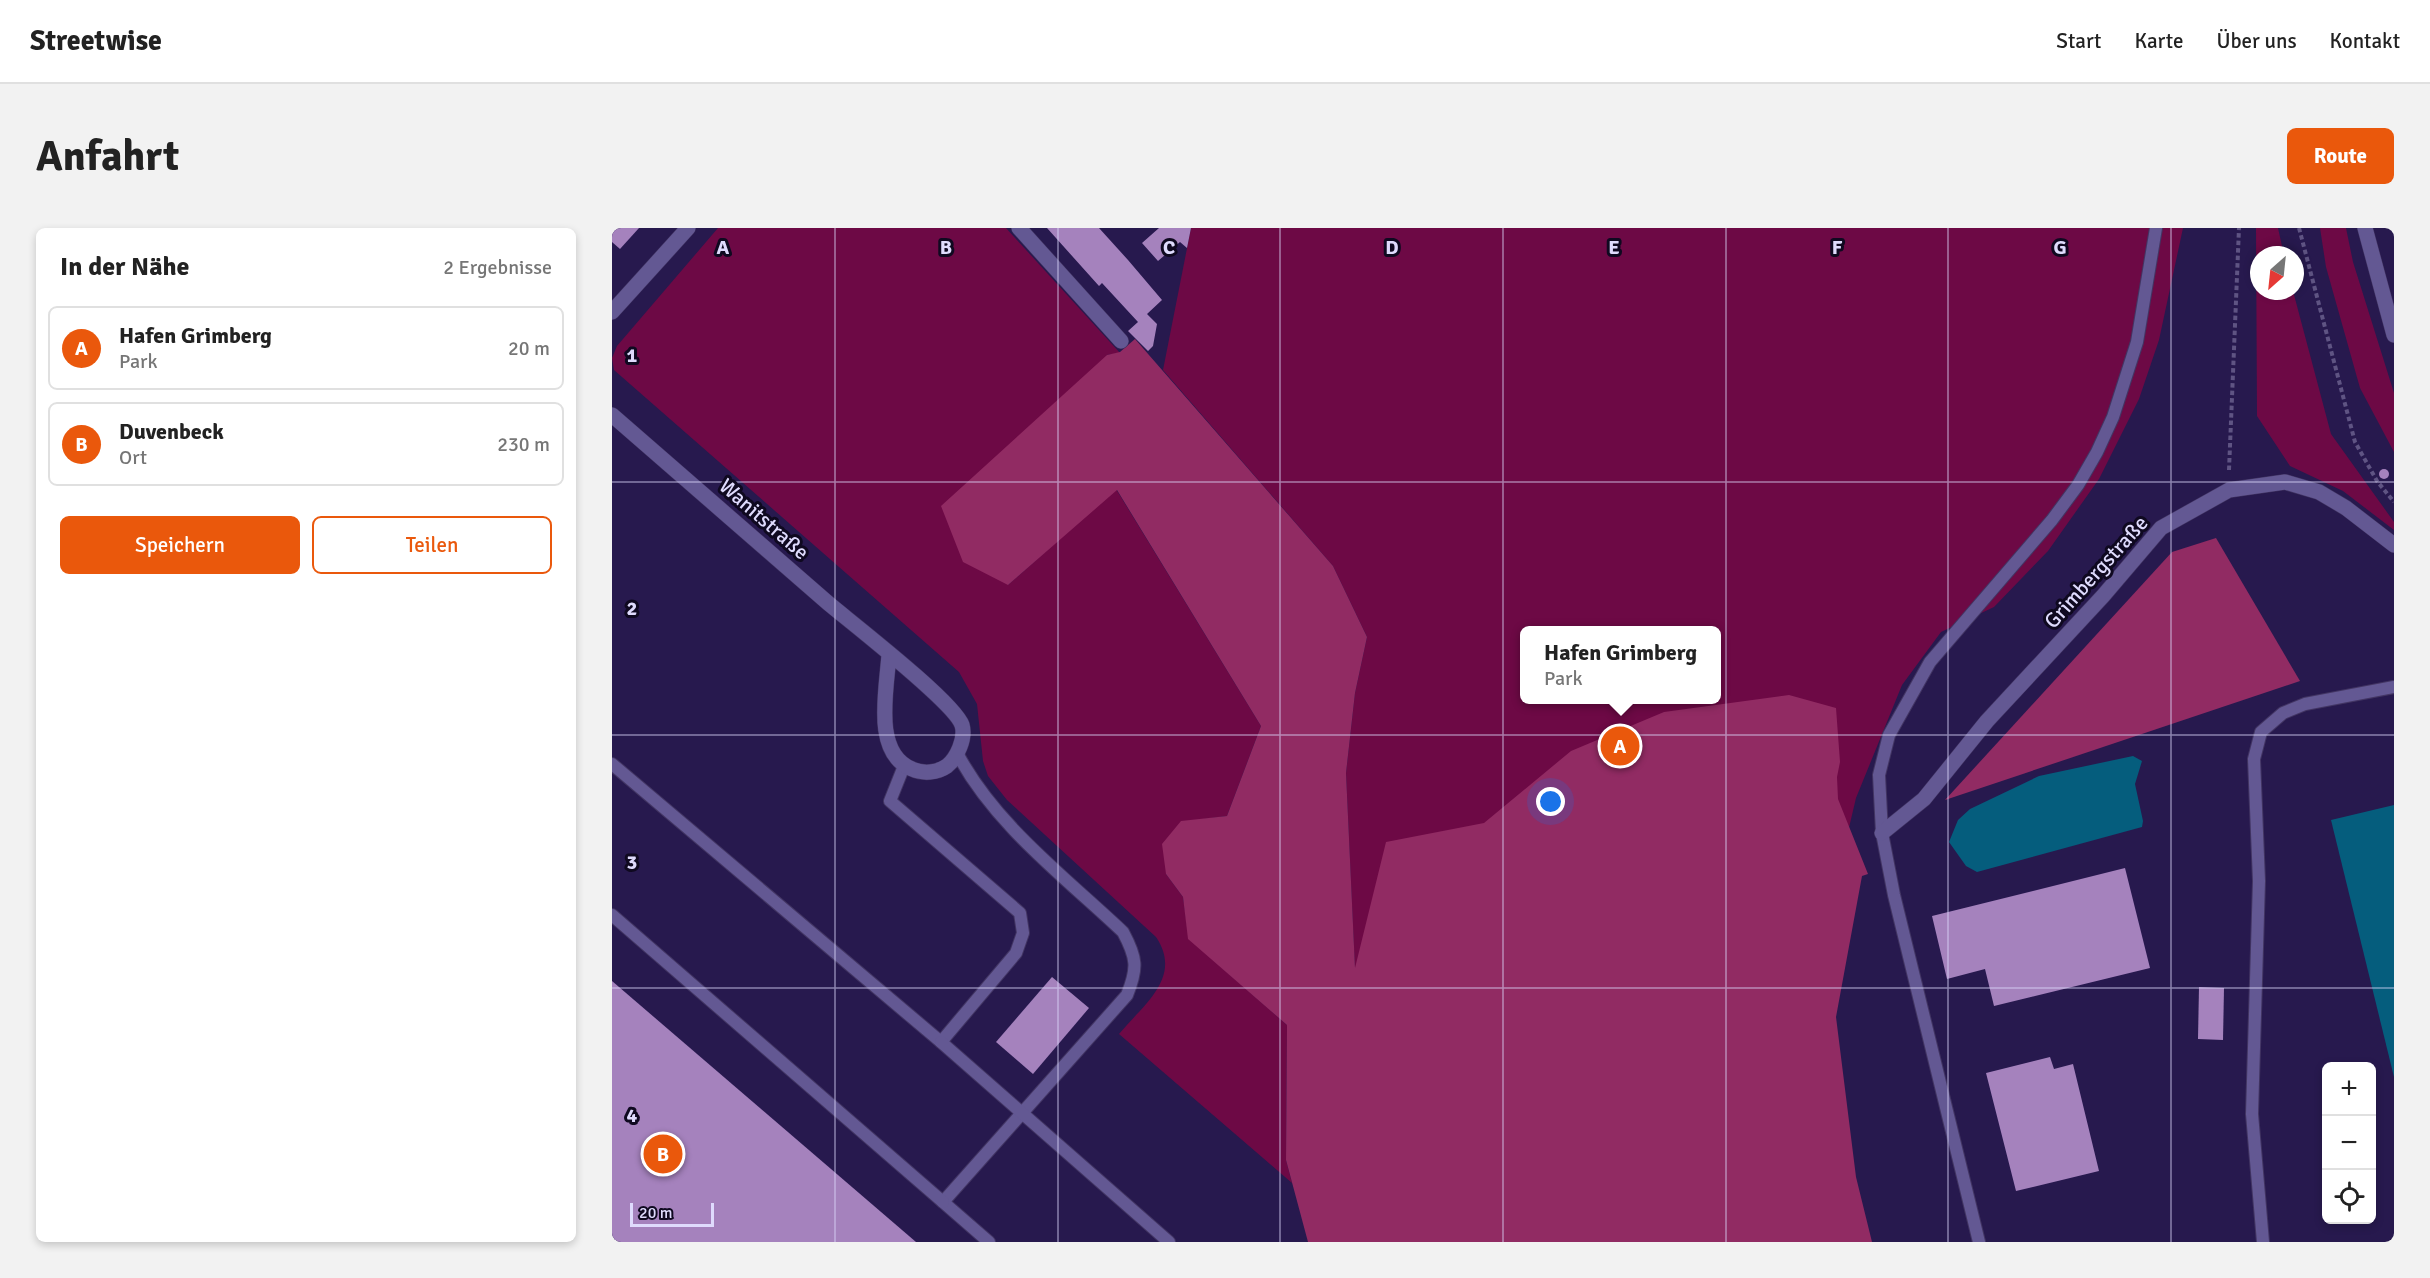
<!DOCTYPE html>
<html lang="de">
<meta charset="utf-8">
<style>
:root{--surface:#fff;--page:#f2f2f2;--text:#222;--muted:#767676;--line:#e0e0e0;--accent:#ea580c}
body{margin:0;font-family:Signika,sans-serif;background:var(--page);color:var(--text)}
.controls{position:absolute;right:18px;bottom:18px;display:grid;overflow:hidden;border-radius:9px;box-shadow:0 3px 9px #0003}
.controls button{width:54px;height:54px;display:grid;place-items:center;padding:0;border:0;border-bottom:2px solid var(--line);background:var(--surface);color:var(--text);font:30px sans-serif}
.compass{position:absolute;left:1638px;top:18px;width:54px;height:54px;border-radius:50%;background:var(--surface);box-shadow:0 3px 9px #0003;rotate:207deg}
.scale{position:absolute;left:18px;bottom:15px;width:84px;box-sizing:border-box;padding-left:6px;border:3px solid #dfdbfd;border-top:0;font-size:16px;line-height:21px;white-space:nowrap;color:#dfdbfd;-webkit-text-stroke:4px #0f0920;paint-order:stroke}
.you{position:absolute;left:939px;top:574px;width:21px;height:21px;margin:-15px;border:4px solid #fff;border-radius:50%;background:#1a73e8;box-shadow:0 0 0 9px #1a73e833}
.badge{display:grid;place-items:center;width:39px;height:39px;border-radius:50%;background:var(--accent);color:#fff;font-size:20px;font-weight:700}
.pin{position:absolute;translate:-50% -50%;border:3px solid #fff;box-shadow:0 2px 6px #0006}
.popup{position:absolute;left:908px;top:398px;width:201px;height:78px;box-sizing:border-box;display:grid;place-content:center;border-radius:9px;background:var(--surface);filter:drop-shadow(0 2px 4px #0005);font-size:20px;white-space:nowrap;color:var(--muted)}
.popup b{font-size:22px;color:var(--text)}
.popup::after{content:'';position:absolute;left:50%;top:100%;margin-left:-12px;border:12px solid transparent;border-top-color:var(--surface)}
.list{margin:0;padding:0;list-style:none}
h2{display:flex;justify-content:space-between;align-items:center;height:78px;margin:0;padding:0 24px;font-size:26px}
h2 small{font-size:20px;font-weight:400;color:var(--muted)}
.list li{display:grid;grid-template-columns:39px 1fr auto;gap:18px;align-items:center;box-sizing:border-box;height:84px;margin:0 12px 12px;padding:0 12px;border:2px solid var(--line);border-radius:9px}
.list b{display:block;font-size:22px;white-space:nowrap}
.list p{margin:0;font-size:20px;white-space:nowrap;color:var(--muted)}
.list em{font-size:20px;font-style:normal;color:var(--muted)}
.actions{display:flex;gap:12px;padding:18px 24px}
.actions a{flex:1;padding:14px 0;border:2px solid var(--accent);border-radius:9px;text-align:center;font-size:21px;color:var(--accent)}
.actions .main{background:var(--accent);color:#fff}
.icon{flex:none;width:33px;height:33px;fill:none;stroke:currentColor;stroke-width:2;stroke-linecap:round;stroke-linejoin:round}
.map{position:relative;flex:none;width:1782px;height:1014px;overflow:hidden;border-radius:9px}
header{display:flex;align-items:center;gap:36px;box-sizing:border-box;height:84px;padding:0 30px;background:var(--surface);border-bottom:2px solid var(--line)}
header strong{font-size:28px}
nav{display:flex;gap:33px;margin-inline-start:auto;font-size:21px}
.intro{display:flex;align-items:center;justify-content:space-between;box-sizing:border-box;height:144px;padding:0 36px}
h1{margin:0;font-size:42px}
.button{padding:15px 27px;border-radius:9px;background:var(--accent);color:#fff;font-size:21px;font-weight:700}
main{display:flex;gap:36px;padding:0 36px}
aside{flex:1;background:var(--surface);border-radius:9px;box-shadow:0 3px 9px #0003}
.map>svg:first-child{display:block}
.green{fill:#6d0945;fill-rule:evenodd}
.forest{fill:#912b63}
.water{fill:#055d7d}
.building{fill:#a582bd}
.lines{fill:none;stroke-linecap:round;stroke-linejoin:round}
.service-casing{stroke:#423563;stroke-width:14}
.minor-casing{stroke:#423563;stroke-width:16}
.tertiary-casing{stroke:#423563;stroke-width:16}
.path{stroke:#5f5483;stroke-width:4;stroke-dasharray:4.5 3;stroke-linecap:butt}
.service{stroke:#635893;stroke-width:12}
.minor{stroke:#635893;stroke-width:15}
.tertiary{stroke:#635893;stroke-width:15}
.grid{fill:none;stroke:#dfdbfd;stroke-width:1.5;stroke-opacity:0.55}
.labels{text-anchor:middle;dominant-baseline:central;stroke-width:6;stroke-linejoin:round;paint-order:stroke}
.street-label{font-size:21px;fill:#dfdbfd;stroke:#0f0920}
.grid-label{font-size:20px;text-anchor:middle;font-weight:bold;fill:#dfdbfd;stroke:#0f0920;stroke-width:6;stroke-linejoin:round;paint-order:stroke}
</style>
<header>
<strong>Streetwise</strong>
<nav><a>Start</a><a>Karte</a><a>Über uns</a><a>Kontakt</a></nav>
</header>
<div class="intro"><h1>Anfahrt</h1><a class="button">Route</a></div>
<main>
<aside>
<h2>In der Nähe<small>2 Ergebnisse</small></h2>
<ul class="list">
<li><span class="badge">A</span><div><b>Hafen Grimberg</b><p>Park</p></div><em>20 m</em></li>
<li><span class="badge">B</span><div><b>Duvenbeck</b><p>Ort</p></div><em>230 m</em></li>
</ul>
<div class="actions"><a class="main">Speichern</a><a>Teilen</a></div>
</aside>
<div class="map">
<svg width="1782" height="1014" viewBox="0 0 1782 1014">
<rect width="100%" height="100%" fill="#27194e"/>
<g class="green">
<path d="M106 0H394L508 125 495 127 396 357 504 261 649 498 615 588 569 594 554 646 571 669 577 711 675 797 674 932 680 955 507 806C532 776 571 749 544 709L395 572 376 548 371 533 365 476 347 444 2 142 0 130 5 118Z"/>
<path d="M579 0H1571L1547 112 1527 171 1487 251 1436 323 1382 379 1329 404 1290 457 1244 570 1227 642 748 725 743 743 734 545 743 465 755 409 721 338 551 142ZM912 402H1104V472H912Z"/>
<polygon points="1644,0 1666,0 1672,27 1647,27 1647,63 1681,63 1719,206 1782,294 1782,302 1731,263 1678,238 1645,188"/>
<polygon points="1708,0 1734,0 1741,34 1782,165 1782,224 1748,160 1714,39"/>
</g>
<g class="forest">
<polygon points="523,111 721,338 755,409 743,465 734,545 743,740 774,614 872,595 959,523 1052,484 1177,467 1224,480 1228,534 1225,549 1226,571 1256,646 1250,648 1224,789 1244,949 1260,1014 696,1014 674,932 675,797 576,711 571,669 554,646 550,616 569,593 615,588 649,498 505,262 396,357 351,334 329,278 495,127 508,124"/>
<polygon points="1604,310 1688,453 1333,572 1560,324"/>
</g>
<g class="water">
<polygon points="1521,528 1530,533 1523,556 1531,593 1530,599 1365,644 1354,638 1337,614 1346,592 1358,581 1427,548"/>
<polygon points="1782,577 1782,849 1719,592"/>
</g>
<g class="building">
<polygon points="0,0 27,0 8,21 0,14"/>
<polygon points="435,0 487,0 516,32 550,72 535,86 545,96 541,118 536,123 516,103 526,94 490,55 487,58"/>
<polygon points="547,0 579,0 575,20 568,14 546,33 530,15"/>
<circle cx="1772" cy="246" r="5"/>
<polygon points="1513,640 1538,740 1382,778 1373,741 1335,751 1320,688"/>
<polygon points="440,749 477,780 421,846 384,814"/>
<polygon points="0,753 304,1014 0,1014"/>
<polygon points="1587,759 1612,760 1611,812 1586,811"/>
<polygon points="1438,829 1442,841 1461,836 1487,943 1404,963 1374,845"/>
</g>
<g class="lines">
<defs>
<g id="service">
<path d="M345 525C383 597 453 649 511 704 525 730 526 740 515 767L331 974 377 1014"/>
<polyline points="0,536 329,814 404,725 411,705 408,685 278,573 292,538"/>
<polyline points="0,687 331,974"/>
<polyline points="329,814 557,1014"/>
<polyline points="1367,1014 1282,667 1270,605 1267,547 1277,507 1318,434 1440,292 1466,257 1485,224 1501,189 1525,114 1544,0"/>
<polyline points="1651,1014 1640,886 1647,653 1642,531 1649,504 1671,485 1693,476 1782,459"/>
</g>
<g id="minor">
<polyline points="407,0 509,113"/>
<polyline points="0,84 76,0"/>
<path d="M0 187C72 249 144 313 216 375 241 396 342 474 350 497 354 510 345 530 335 538 325 545 311 546 300 541 260 525 275 461 277 426"/>
<polyline points="1270,605 1312,571 1375,493 1491,368 1549,300 1617,262 1673,254 1707,264 1734,280 1782,317"/>
</g>
<polyline id="tertiary" points="1753,0 1782,107"/>
</defs>
<use href="#service" class="service-casing"/>
<use href="#minor" class="minor-casing"/>
<use href="#tertiary" class="tertiary-casing"/>
<g class="path">
<polyline points="1687,0 1743,214 1765,253 1782,274"/>
<polyline points="1617,242 1627,0"/>
</g>
<use href="#service" class="service"/>
<use href="#minor" class="minor"/>
<use href="#tertiary" class="tertiary"/>
</g>
<path class="grid" d="M223 0V1014M446 0V1014M668 0V1014M891 0V1014M1114 0V1014M1336 0V1014M1559 0V1014M0 254H1782M0 507H1782M0 760H1782"/>
<g class="labels">
<g class="street-label">
<text transform="translate(152 291) rotate(41)">Wanitstraße</text>
<text transform="translate(1484 344) rotate(-48)">Grimbergstraße</text>
</g>
</g>
<g class="grid-label">
<text x="111" y="26">A</text>
<text x="334" y="26">B</text>
<text x="557" y="26">C</text>
<text x="780" y="26">D</text>
<text x="1002" y="26">E</text>
<text x="1225" y="26">F</text>
<text x="1448" y="26">G</text>
<text x="20" y="134">1</text>
<text x="20" y="387">2</text>
<text x="20" y="641">3</text>
<text x="20" y="894">4</text>
</g>
</svg>
<div class="controls">
<button>+</button>
<button>−</button>
<button><svg class="icon" aria-label="locate" viewBox="0 0 24 24"><circle cx="12" cy="12" r="6"/><path d="M12 2v4M12 18v4M2 12h4M18 12h4"/></svg></button>
</div>
<svg class="compass" viewBox="-18 -18 36 36"><path d="M0-13l5 13h-10z" fill="#e53935"/><path d="M0 13l5-13h-10z" fill="#767676"/></svg>
<div class="scale">20 m</div>
<div class="you"></div>
<div class="pin badge" style="left:1008px;top:518px">A</div>
<div class="popup"><b>Hafen Grimberg</b>Park</div>
<div class="pin badge" style="left:51px;top:926px">B</div>
</div>
</main>
